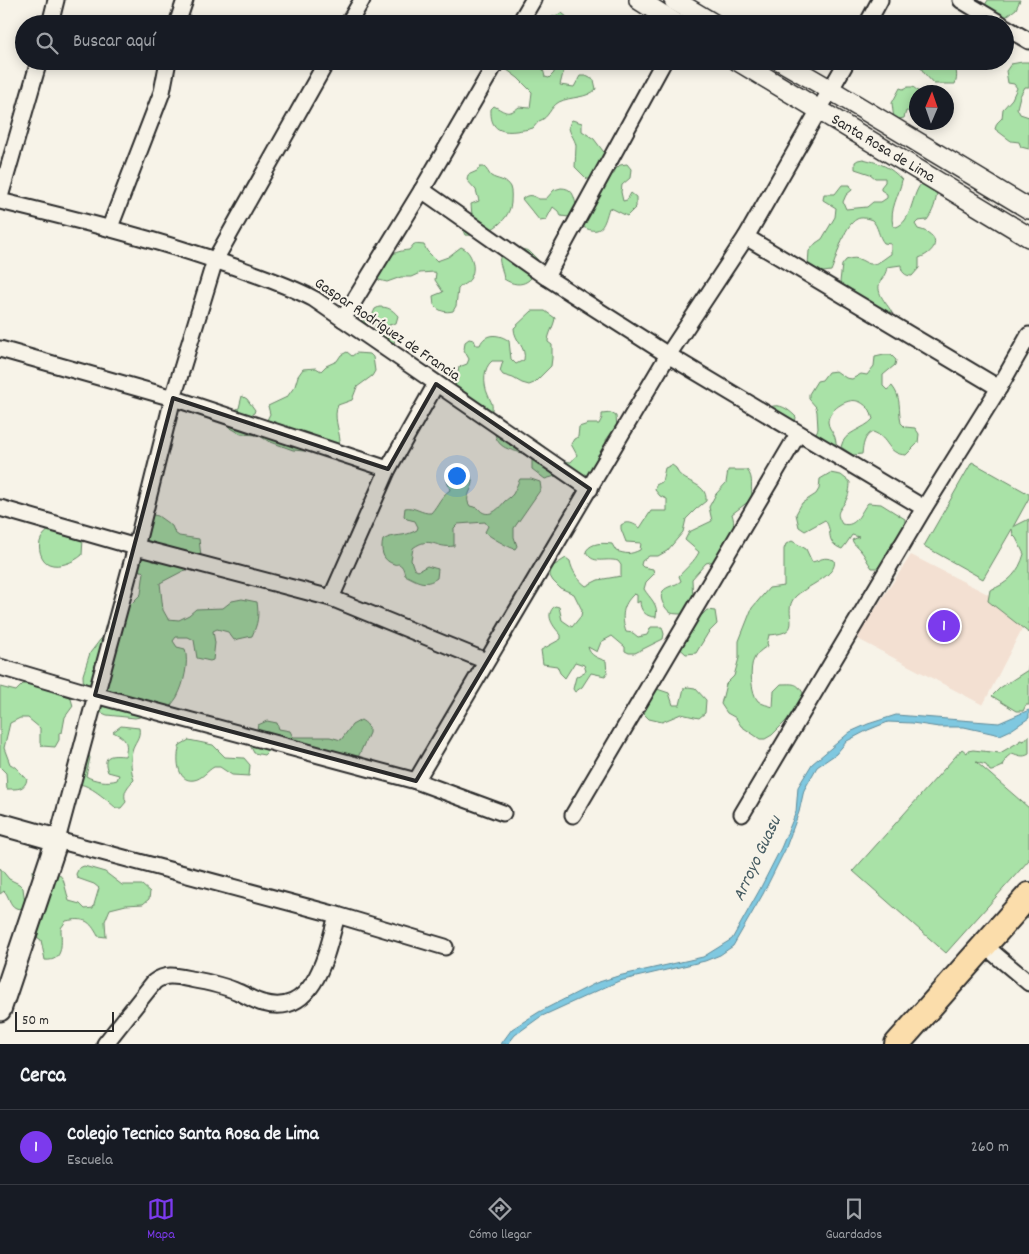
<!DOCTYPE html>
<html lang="es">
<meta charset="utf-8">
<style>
:root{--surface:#171b24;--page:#242831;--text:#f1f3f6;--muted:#9ea1a6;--line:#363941;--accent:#7c3aed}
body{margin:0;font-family:Dekko,sans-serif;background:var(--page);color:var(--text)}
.compass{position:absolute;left:909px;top:85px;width:45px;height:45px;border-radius:50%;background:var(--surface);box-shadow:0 2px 12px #0003;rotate:2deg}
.scale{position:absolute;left:15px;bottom:12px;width:99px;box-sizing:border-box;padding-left:5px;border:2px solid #2b2b2b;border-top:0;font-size:14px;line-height:18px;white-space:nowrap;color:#2b2b2b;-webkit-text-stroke:4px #f7f3e8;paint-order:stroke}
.you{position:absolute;left:456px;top:475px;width:18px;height:18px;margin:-12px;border:4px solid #fff;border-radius:50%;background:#1a73e8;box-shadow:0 0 0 8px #1a73e833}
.badge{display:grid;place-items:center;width:32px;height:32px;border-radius:50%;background:var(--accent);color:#fff;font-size:16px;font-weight:700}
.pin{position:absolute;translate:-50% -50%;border:2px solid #fff;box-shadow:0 1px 5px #0006}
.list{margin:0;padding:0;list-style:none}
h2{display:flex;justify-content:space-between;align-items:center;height:65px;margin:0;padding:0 20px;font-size:21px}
h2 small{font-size:16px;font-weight:400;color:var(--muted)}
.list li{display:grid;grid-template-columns:32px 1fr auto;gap:15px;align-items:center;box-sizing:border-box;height:75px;padding:0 20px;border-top:1px solid var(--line)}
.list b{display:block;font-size:19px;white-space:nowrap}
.list p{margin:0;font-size:16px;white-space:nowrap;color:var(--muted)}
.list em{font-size:16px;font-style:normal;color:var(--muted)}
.icon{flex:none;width:28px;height:28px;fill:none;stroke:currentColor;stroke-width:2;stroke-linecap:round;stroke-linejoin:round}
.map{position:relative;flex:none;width:1029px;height:1044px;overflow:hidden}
.search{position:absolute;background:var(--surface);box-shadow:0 2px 12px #0003;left:15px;right:15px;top:15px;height:55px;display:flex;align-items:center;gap:12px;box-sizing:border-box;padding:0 18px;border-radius:28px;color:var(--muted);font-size:19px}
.sheet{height:140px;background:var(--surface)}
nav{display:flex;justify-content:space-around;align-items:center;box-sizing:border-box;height:70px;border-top:1px solid var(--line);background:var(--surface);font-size:14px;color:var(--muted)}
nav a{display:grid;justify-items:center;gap:2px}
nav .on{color:var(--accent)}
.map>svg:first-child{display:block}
.built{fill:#f3e0d2}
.green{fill:#a9e2a7;stroke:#6a8669}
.water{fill:#7fc8e0;stroke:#5d8998}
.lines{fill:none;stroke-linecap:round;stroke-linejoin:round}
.minor-casing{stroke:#2b2b2b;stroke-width:19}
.tertiary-casing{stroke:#2b2b2b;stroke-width:22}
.secondary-casing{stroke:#2b2b2b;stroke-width:25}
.primary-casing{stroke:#2b2b2b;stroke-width:28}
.minor{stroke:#f7f3e8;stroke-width:15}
.tertiary{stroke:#f7f3e8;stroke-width:19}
.secondary{stroke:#f7f3e8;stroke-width:21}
.primary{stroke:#fbddab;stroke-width:24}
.marked{fill:#2b2b2b;fill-opacity:0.2;stroke:#2b2b2b;stroke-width:4;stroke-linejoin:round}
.labels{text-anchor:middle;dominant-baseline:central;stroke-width:4.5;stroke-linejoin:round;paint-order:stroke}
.street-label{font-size:16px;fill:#2b2b2b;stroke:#f7f3e8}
.water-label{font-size:18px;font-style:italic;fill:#445a61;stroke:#f7f3e8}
</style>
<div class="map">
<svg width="1029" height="1044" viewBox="0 0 1029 1044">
<rect width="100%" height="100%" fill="#f7f3e8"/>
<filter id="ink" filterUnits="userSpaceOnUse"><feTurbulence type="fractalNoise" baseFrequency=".02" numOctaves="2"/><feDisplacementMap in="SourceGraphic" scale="10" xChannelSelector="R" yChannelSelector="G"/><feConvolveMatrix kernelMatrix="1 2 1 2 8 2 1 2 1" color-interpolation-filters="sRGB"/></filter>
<g filter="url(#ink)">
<polygon class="built" points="911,555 1029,615 983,705 856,638"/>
<g class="green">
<polygon points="988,0 1020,0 1016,9 1004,18 984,7"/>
<polygon points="562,13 568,18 568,24 544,24 550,18"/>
<path d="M495 61H541L545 77 549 78 554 73V67L558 65 563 67V73L560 85 574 87 580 76H586L594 80 596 89C587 99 571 96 559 102 550 107 549 118 539 121L533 128C527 130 522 130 516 131 499 133 490 128 491 109L494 106C505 112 508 116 519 107L530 108 532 92 518 78Z"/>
<path d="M906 61H951C957 67 958 77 955 84H934L924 73 918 62Z"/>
<polygon points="1022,62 1029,62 1029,87 1025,87 1020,96 1017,108 1020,114 1029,117 1029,149 1021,147 1019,142 1011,141 995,129 997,123 1002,118 1003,109 1012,99 1017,88 1014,84 1008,83 1006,71 1011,64"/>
<polygon points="908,87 913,87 918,91 915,98 916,116 914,112 906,111 904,118 894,120 892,103 900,88 903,89"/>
<path d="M572 120 582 123V131L594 139 606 155 609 174H614L615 170 620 165 627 164 631 169 630 178 622 185 621 192 623 201 627 200 631 193 636 197V207L627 216 613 209 609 208C604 223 603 237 583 227L582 222 598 179H587L575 167C575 160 576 153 576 146 575 136 564 130 572 120Z"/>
<path d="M863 159C880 163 891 167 902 180 899 196 889 209 893 226L896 227C912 222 911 196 921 184L925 185 937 192C936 202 933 212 927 220L918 221 915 224 918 229C940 234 940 250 919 258V268L912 276C905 276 901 272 901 265L887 267C886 274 883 277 880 282 875 294 888 304 892 313L878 315 839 290 842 265 846 260C860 254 864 265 873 264 880 263 886 257 891 254V244L884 243C878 236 879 227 872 220 867 218 861 217 857 219 843 226 837 258 831 271L815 273 808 265 809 251 816 243 822 239 835 217 836 208 823 200 824 194H835L842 185H850L852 190 846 195 843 202 846 209 867 207 873 202H881L887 198V194L881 190V187L885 182V178H875L870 174 855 169V162L858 160Z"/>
<path d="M480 167H484C487 169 489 174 491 176 497 180 506 179 510 187 512 192 511 198 511 203 509 223 485 237 465 235 460 227 467 222 472 216L471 204 479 201 476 190 467 180 468 175 477 171Z"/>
<path d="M561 188C572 188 574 195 576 205L569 217 561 216 558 211 553 207 546 220 540 221 522 199C529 193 533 196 539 199H546L554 190Z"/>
<path d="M414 244 424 245 427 251 437 261 448 257 461 247C472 251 477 269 470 279 468 283 461 285 458 289L456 306 453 311C445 313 439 311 434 305L433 296 443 292 435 280 436 273 434 272 420 273 411 277H401L387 282 379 280 377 277C387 259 387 252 409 250Z"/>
<path d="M518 248 529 251 538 260C536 280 522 291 504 279 500 256 492 258 518 248Z"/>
<path d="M379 307C388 307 392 309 398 316L396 323 389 325 391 330 395 332 394 348 384 355 372 346 364 344 362 336 350 319 360 321 364 320 370 329 375 330V325L370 320 375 309Z"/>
<path d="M532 311H545L555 318C554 326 548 334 548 342L552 345V358L551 366 534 383 529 385 522 383 513 378 503 375 500 371 503 361H492C483 368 483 384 488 395 491 402 494 405 491 413L455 387 459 367 467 364 469 359 464 350 465 342 469 339 474 340 476 345H480C485 332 500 334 509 341L511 359 516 364 524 360C527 347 514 341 514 328Z"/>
<path d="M347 352 352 356 356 353 370 354 373 357 375 371 372 376 357 387 352 400 338 405C333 417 339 428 340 441L335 447 304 451 293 450 268 441 258 435 241 434 229 427 227 421 230 412 239 408 242 396 247 399 255 410 254 413 248 417 267 420 270 414 268 406 287 397 295 386 298 376 303 369 316 368 321 371 326 366 337 361 341 355Z"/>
<path d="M884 355H891L896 360 895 365 883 375V386L887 390 892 386C902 398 898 409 901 423L905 427 915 428 919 434 918 443 906 455C886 454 890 438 873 432 864 435 863 446 862 454L853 455 841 447C844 431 864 430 873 419L870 410C866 406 862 402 857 401 847 398 828 410 828 422 829 432 837 432 836 448L825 443 823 437 800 444 789 436 770 407C780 403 788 409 796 417L795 424 815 435 818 429 817 412 816 407 809 399V394L817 381 822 380 828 372 836 371 846 378 852 379 861 374 867 375 874 366 875 357Z"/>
<path d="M611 413 616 416 617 428 612 432 606 440 607 449 598 454C596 468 594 472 582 481L559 475 545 479 532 469V458C515 447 498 454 494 430L538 442 563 461 571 462 577 455 571 444 574 439 578 437 579 427 588 424H599L602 418V414Z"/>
<path d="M972 462 1029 494V498L1013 527 1029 519V633L988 601 990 590C1008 584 1019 572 1024 554L1016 538 1013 535 1012 529 983 579 924 546Z"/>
<path d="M672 465 676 468C680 484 708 481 706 501L696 509 686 519 683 532 667 551 658 556H649L642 561 641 565 643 567 653 569 654 574 646 582 644 589C650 599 659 604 656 617 646 617 640 611 640 601L637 603V595L634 594C622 605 621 617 626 632L633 633 638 637 647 635 651 627H662L664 634 663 639 635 653H629L625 651V647L612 636 601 642 597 652 588 647C590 656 598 658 606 661L607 673 605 676 591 673 582 687 575 692 573 689 576 677 586 671 584 665 575 662 565 678 560 673 557 666 543 664 541 650 561 639V635C553 626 544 615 555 606L559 607 562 620 572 627 581 616 582 610 574 594 560 588 553 581 550 576V568L566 558 570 561C572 571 578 580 586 586L598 580 621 576V565L618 561C605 557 592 566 586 551 592 542 603 543 612 544L616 551C627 554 629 555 640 550L641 543 626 542 621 529V525C628 520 634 524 640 528L651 511H667V499L660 496 655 490 656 485 662 482 665 468Z"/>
<path d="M728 470H747C755 479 749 488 753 498L732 514C738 532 727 544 719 560L706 563 692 579 693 602 683 614C680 614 674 614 671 613 665 609 658 598 663 591 667 586 675 586 681 581L679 576C686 568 695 561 699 552L685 540 689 532 712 521 709 507 716 494 726 483Z"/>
<path d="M447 472H458L470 474 473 483C471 492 464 498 470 506L478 508C487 520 498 510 504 502 507 499 511 497 513 494 516 489 517 484 520 479H531L540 482 541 489 514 528V537L517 546 515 549C510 548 488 536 485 532L488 526 485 522 458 524 454 528V546C435 549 431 535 413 548L411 560 414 569 418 571 427 566 438 569 437 578C425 587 417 581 405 575 404 571 403 566 399 564 397 564 396 565 394 564 383 561 380 551 383 540 395 533 403 538 417 530L418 527 415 521 407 519 404 516 405 508C414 506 422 514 431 513 439 504 440 497 450 490L447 481Z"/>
<path d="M830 473 841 475 850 482C850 488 849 496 845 502 839 512 835 512 842 524 857 528 860 512 868 503L881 504 905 519C905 529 900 536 892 542L891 560 881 568H872C867 562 865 555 860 550 857 546 854 545 852 540L859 537 852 535 846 544 842 549C824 542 834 532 825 520L805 531 799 527 796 514 802 503 816 494 819 489 820 479Z"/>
<path d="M145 513 158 516 172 526 175 533 179 536 199 539 202 565 183 571 160 583 163 610 168 619 179 620 189 615 196 609 223 608 232 601 242 599 257 602C259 616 258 623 252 636L234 640 228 632 217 629 213 631 215 643 213 660 210 661 197 658 194 640 188 637H176L173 641 177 647 185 649C189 663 184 684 177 697 174 702 170 705 169 711L135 718 107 715 95 710 84 697 83 675 90 653 100 640 110 630 126 604H131L141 594 144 572 135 569C137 560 139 557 148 558L146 545 137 533Z"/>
<path d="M51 528 83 539 82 555C74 562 59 568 49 564 41 561 37 547 41 539 43 535 47 531 51 528Z"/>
<path d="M792 541 806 549 812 562C822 560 822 556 834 560 839 575 804 587 795 597 780 613 808 633 769 635L767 643 768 646C763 648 756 654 754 659 749 667 751 694 758 701 763 705 768 705 773 707L774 691 781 684C793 684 797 682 803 693L800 703 786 721 772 735 765 739H760L741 726 736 718 727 713 721 704 726 684 734 676 739 658V641L752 608 769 588 784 586V549L786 544Z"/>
<polygon points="707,610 715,611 717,624 708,633 696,653 686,654 676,645 693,616 702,615"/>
<polygon points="1029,658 1029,705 1026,705 1023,711 1016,711 992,696 1000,688 1028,670"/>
<path d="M23 684 47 685 69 692 73 706 65 717 62 733 60 732 59 733V740L55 747 42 746 40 743V728L28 718H20L10 723 4 748 10 764C17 767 21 774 27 779 25 790 17 789 7 789L6 773 0 767V687L16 691Z"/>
<polygon points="688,687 695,688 706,700 705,713 699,718 681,714 662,722 649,719 642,712 654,688 669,693 673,705 680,705 684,688"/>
<path d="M361 720C366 723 370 726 369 733L355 764 270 749 264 755 254 753 248 741 249 733 257 729 258 725 267 721 277 723 279 729 290 731 293 737H330L341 740 352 725Z"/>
<path d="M121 726 139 728C141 738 134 742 132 751 130 759 131 772 134 780 128 786 122 792 126 802L121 808H116C107 800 89 784 78 784L69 762 72 754 88 752 90 758 86 776C94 781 108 783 117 780L119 775 108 772C101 754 112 755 125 756 129 742 125 738 113 732Z"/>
<path d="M1029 735V754C1023 758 1018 755 1012 753L1006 758 1003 766 992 771H990L986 765 976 762 1029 808V860L946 953 853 871 962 749 967 753 968 751 973 750 1000 753 1019 742 1020 740 1024 741Z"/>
<path d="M189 740 213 745 225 757 244 758 250 765 249 776 232 775 220 767H214C208 770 202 779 194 780 176 783 176 756 180 745Z"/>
<path d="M84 866 105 872 122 885H142L150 892 149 899 143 904 126 905 110 909 105 921 106 937 98 936C90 921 85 917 66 921L61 928C61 941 65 962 45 960L41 940 33 934 24 909C21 908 18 909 16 908 9 905 9 895 4 891L0 894V868L9 879 19 884 23 888 25 904 33 879 32 871 58 873 63 879 69 901 80 904 85 909 93 908 99 888 94 884 77 878 76 874 79 868Z"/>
</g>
<polygon class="water" points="1029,710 1029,718 1011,730 1000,735 964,727 939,727 912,723 888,722 868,730 847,741 836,754 817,767 804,790 799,812 785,850 763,894 733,946 720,955 705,961 619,981 601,989 540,1017 515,1035 508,1044 501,1044 512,1029 539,1012 596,983 618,976 703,957 732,939 759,891 781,848 796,812 798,787 812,764 850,732 868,724 896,715 999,723"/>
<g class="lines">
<defs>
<g id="minor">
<polyline points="961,0 1001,24"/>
<polyline points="50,24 56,0"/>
<polyline points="177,24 185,0"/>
<polyline points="348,24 362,0"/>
<polyline points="519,24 533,0"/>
<polyline points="867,24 880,0"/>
<polyline points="1005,27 1029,41"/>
<polyline points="327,61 215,260 173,398 136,547 57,840 337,915 445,947"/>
<polyline points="422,190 546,277 668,355 924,508"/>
<polyline points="0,197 39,61"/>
<path d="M0 201C78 220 156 239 232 266 260 276 288 285 314 299L590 489"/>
<polyline points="110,227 162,92 168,61"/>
<polyline points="746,237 999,388"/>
<polyline points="546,277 664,61"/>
<polyline points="343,319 422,190 497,61"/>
<polyline points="0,349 173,398 388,469"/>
<polyline points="0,508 136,547 331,598 486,661"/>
<polyline points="331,598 388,469 436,384"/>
<polyline points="0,667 95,695 416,781 503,813"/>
<polyline points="416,781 668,355 746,237 847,61"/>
<polyline points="742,814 924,508 999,388 1029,335"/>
<polyline points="573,815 798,434"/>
<polyline points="985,946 1029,983"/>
<path d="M105 1044 154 982C166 973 176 976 190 979 207 982 223 985 238 992 246 995 254 1001 263 1003 315 1018 327 952 337 915"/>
</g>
<g id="tertiary">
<polyline points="639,0 677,24"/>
<polyline points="674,0 714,24"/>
<polyline points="738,61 1029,237"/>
<polyline points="781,61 831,90 1029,209"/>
</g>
<polyline id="secondary" points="0,824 57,840 0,1010"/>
<polyline id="primary" points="897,1044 1029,895"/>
</defs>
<use href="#minor" class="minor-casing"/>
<use href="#tertiary" class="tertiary-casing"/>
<use href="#secondary" class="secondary-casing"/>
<use href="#primary" class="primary-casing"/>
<use href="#minor" class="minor"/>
<use href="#tertiary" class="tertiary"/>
<use href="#secondary" class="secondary"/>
<use href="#primary" class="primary"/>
</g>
</g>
<path class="marked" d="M436 384 590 489 416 781 95 695 173 398 388 469Z"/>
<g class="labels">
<g class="street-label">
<text transform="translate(883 149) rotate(31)">Santa Rosa de Lima</text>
<text transform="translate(387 330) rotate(34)">Gaspar Rodríguez de Francia</text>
</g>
<g class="water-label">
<text transform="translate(758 859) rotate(-65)">Arroyo Guasu</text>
</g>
</g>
</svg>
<svg class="compass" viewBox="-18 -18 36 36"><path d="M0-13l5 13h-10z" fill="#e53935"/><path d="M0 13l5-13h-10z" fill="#9ea1a6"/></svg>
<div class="scale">50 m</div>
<div class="you"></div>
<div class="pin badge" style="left:944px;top:626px">1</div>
<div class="search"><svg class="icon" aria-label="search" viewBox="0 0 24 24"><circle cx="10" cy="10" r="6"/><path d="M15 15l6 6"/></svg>Buscar aquí</div>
</div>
<section class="sheet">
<h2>Cerca<small></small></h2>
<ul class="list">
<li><span class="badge">1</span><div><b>Colegio Tecnico Santa Rosa de Lima</b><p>Escuela</p></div><em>260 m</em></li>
</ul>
</section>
<nav>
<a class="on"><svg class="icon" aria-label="map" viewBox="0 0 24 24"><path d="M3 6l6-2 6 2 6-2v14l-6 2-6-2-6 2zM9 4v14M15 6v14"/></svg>Mapa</a>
<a><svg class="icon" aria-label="directions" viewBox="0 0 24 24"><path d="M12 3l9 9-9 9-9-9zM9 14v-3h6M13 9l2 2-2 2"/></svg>Cómo llegar</a>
<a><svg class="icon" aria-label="saved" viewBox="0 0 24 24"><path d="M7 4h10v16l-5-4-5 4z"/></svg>Guardados</a>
</nav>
